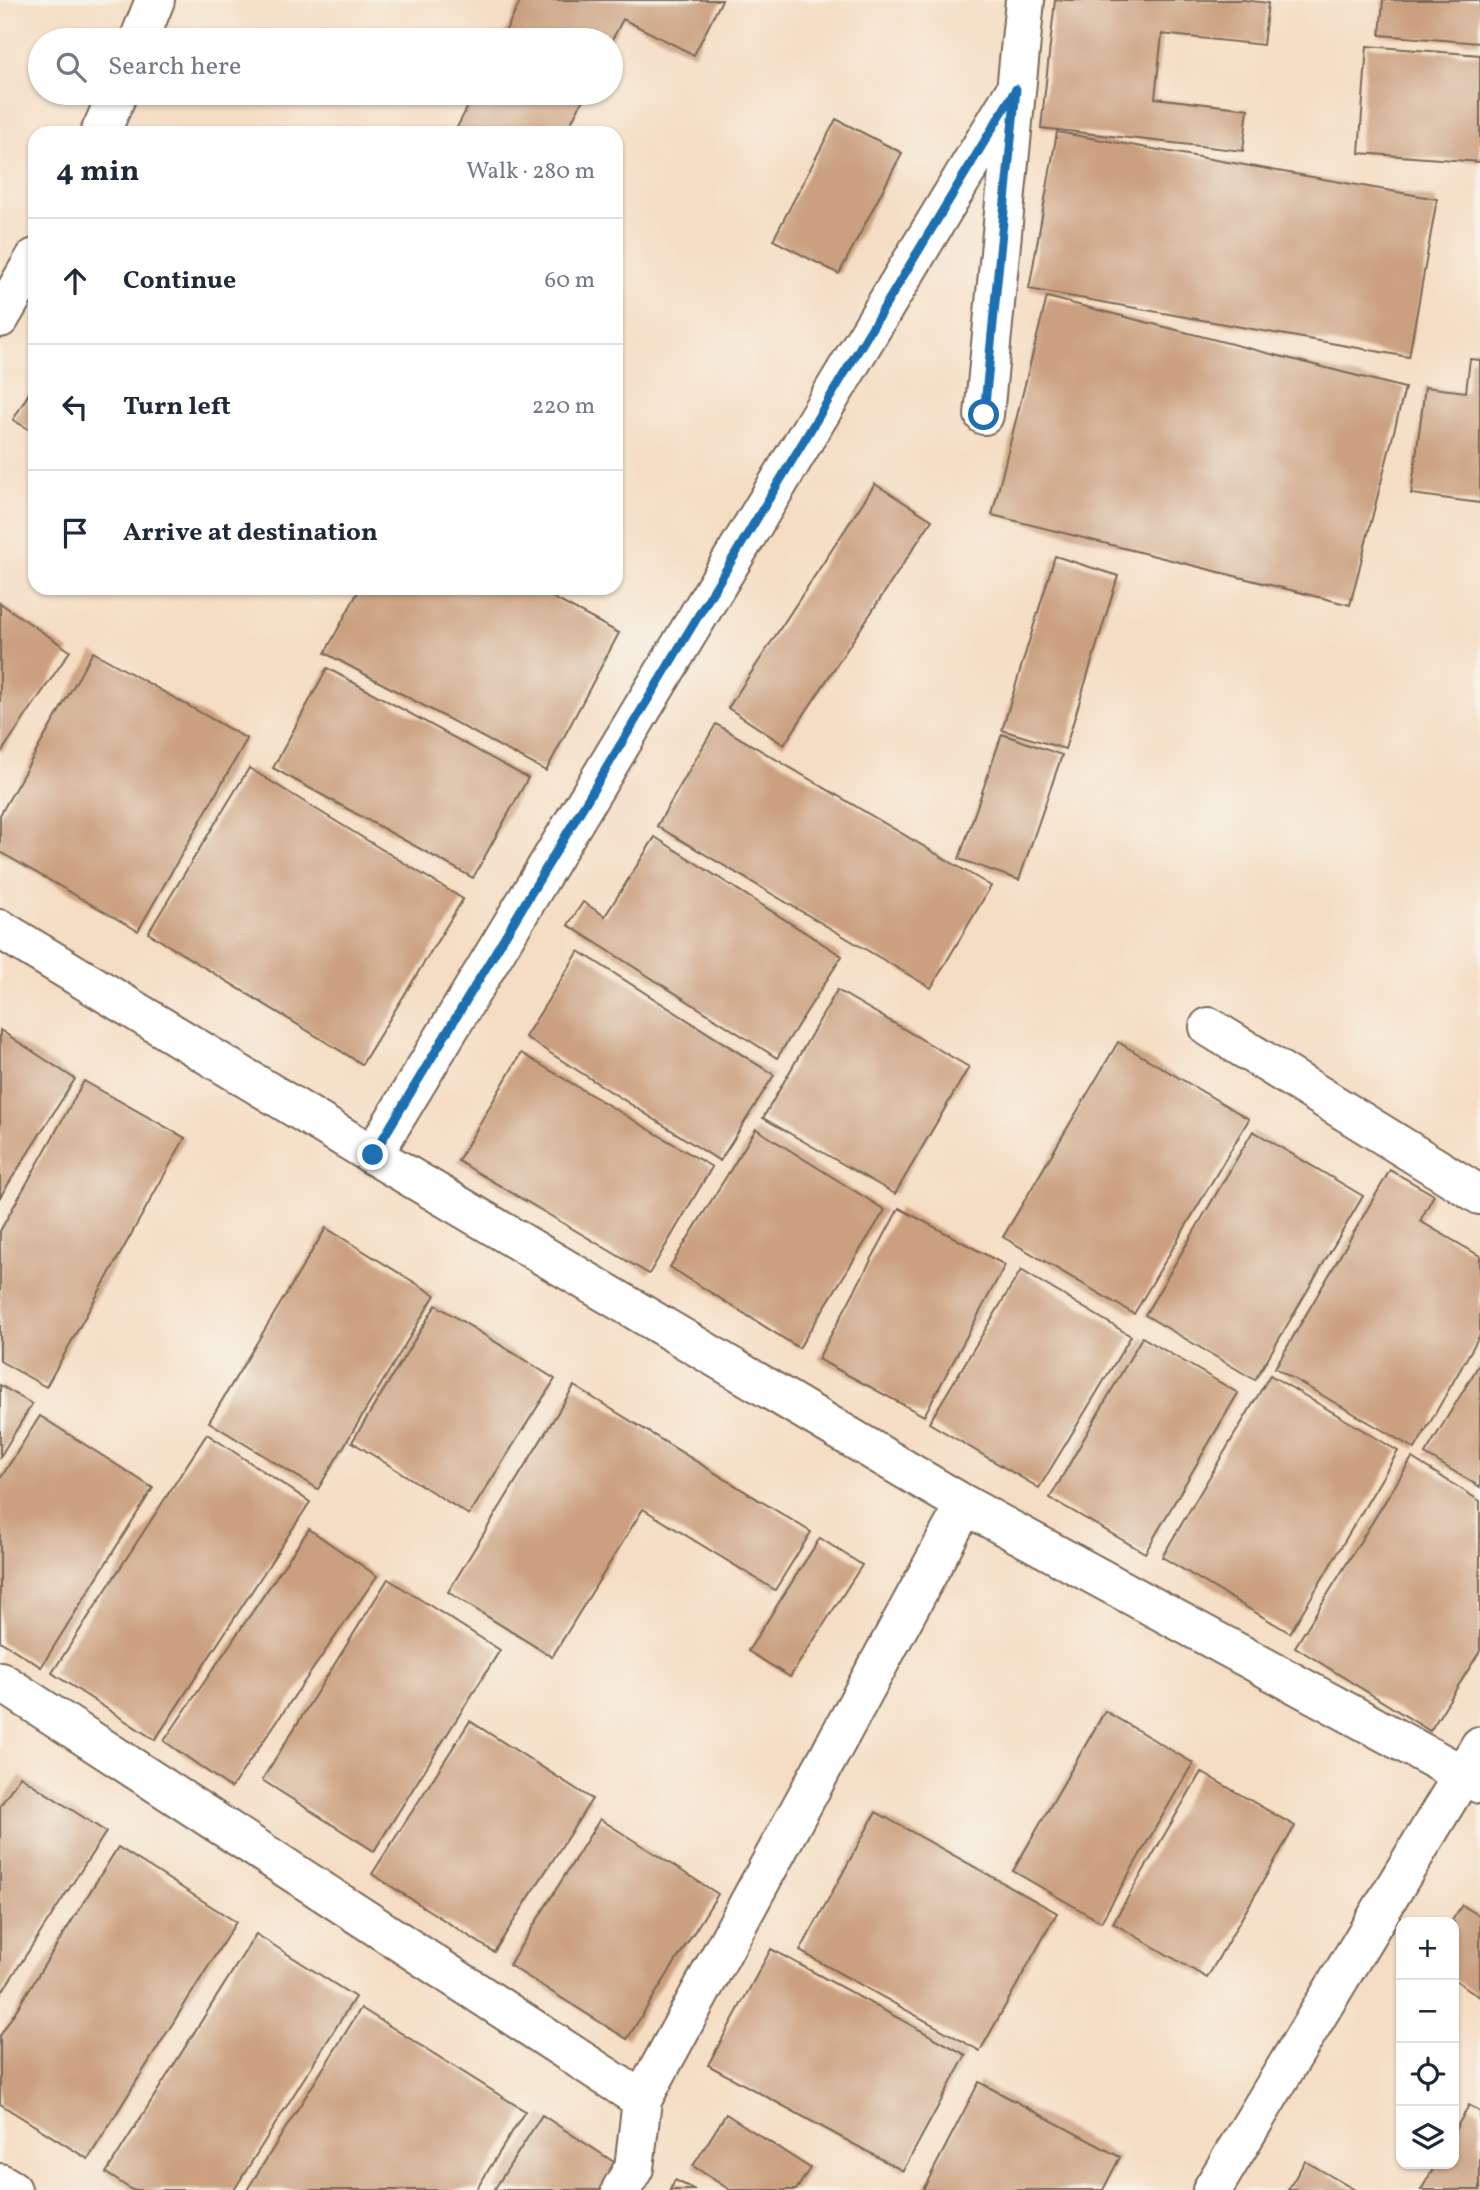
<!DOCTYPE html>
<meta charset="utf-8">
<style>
:root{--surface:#fff;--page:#f2f2f3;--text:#1f2937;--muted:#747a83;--line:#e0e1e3}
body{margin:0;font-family:Vollkorn,serif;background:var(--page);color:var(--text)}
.controls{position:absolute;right:21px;bottom:21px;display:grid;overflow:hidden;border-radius:14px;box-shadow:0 2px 5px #0004}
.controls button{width:63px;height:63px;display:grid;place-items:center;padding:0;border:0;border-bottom:2px solid var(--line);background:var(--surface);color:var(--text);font:35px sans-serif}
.stop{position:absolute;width:21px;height:21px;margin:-16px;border:5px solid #1f6fb2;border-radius:50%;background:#fff}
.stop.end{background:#1f6fb2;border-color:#fff;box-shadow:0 2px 7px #0008}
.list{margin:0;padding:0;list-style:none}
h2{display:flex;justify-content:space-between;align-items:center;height:91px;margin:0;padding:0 28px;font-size:30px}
h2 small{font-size:23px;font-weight:400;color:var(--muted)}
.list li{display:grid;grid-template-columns:46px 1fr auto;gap:21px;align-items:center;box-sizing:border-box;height:126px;padding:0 28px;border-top:2px solid var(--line)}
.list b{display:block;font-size:26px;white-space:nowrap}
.list em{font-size:23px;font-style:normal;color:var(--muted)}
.icon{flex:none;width:38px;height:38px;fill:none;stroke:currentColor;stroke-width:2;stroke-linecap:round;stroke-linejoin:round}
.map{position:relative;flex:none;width:1480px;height:2190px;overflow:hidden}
.search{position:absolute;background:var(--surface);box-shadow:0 2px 5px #0004;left:28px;top:28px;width:595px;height:77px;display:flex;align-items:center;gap:18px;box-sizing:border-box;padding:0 24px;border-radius:38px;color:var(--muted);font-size:26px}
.panel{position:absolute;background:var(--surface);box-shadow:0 2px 5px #0004;left:28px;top:126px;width:595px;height:469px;border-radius:21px}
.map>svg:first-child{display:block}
.building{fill:#cba080}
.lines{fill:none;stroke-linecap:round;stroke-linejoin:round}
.minor-casing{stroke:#7c6958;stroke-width:42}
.major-casing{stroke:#7c6958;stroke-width:42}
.minor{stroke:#fff;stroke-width:38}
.major{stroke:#fff;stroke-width:38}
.route{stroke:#1f6fb2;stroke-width:9}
</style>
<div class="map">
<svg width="1480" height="2190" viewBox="0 0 1480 2190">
<rect width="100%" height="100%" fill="#f7f3e8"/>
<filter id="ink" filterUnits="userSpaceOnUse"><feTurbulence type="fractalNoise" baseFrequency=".0143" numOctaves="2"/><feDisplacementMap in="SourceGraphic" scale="14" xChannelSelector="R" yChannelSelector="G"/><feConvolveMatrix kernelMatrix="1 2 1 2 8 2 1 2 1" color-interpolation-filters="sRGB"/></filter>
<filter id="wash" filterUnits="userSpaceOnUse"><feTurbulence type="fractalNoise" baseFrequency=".00686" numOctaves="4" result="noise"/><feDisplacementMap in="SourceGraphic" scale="28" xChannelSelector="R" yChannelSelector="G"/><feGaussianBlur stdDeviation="1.57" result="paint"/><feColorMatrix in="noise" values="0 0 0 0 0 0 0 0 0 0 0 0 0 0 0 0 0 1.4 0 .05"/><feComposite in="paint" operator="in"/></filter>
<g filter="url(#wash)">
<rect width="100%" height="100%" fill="#f5ddc3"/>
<g id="blocks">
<g class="building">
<polygon points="521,0 722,0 694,55 623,19 612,40 501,40"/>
<polygon points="1055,0 1244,0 1268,3 1263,45 1162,34 1155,98 1248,109 1243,151 1041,128"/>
<polygon points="1383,0 1480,0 1480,43 1380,35"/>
<polygon points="1367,46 1480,55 1480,162 1359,153"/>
<polygon points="475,93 586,93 566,133 454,133"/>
<polygon points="836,119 902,153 839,274 773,240"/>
<polygon points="1057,132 1437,199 1409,357 1029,289"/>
<polygon points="1047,297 1405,388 1350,605 992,515"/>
<polygon points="1470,359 1480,360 1480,503 1411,494 1425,387 1466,392"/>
<polygon points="35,383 35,433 13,420"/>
<polygon points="875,484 932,520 784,745 728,708"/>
<polygon points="1055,556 1118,576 1065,749 1002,730"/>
<polygon points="360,588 535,588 619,633 546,771 325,653"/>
<polygon points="0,603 70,651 0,754"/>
<polygon points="93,652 247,739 138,931 0,852 0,815"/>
<polygon points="327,668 528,778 473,878 273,768"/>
<polygon points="716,724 991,886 931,988 657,826"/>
<polygon points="1002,734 1062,755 1019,880 959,859"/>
<polygon points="249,768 463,899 362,1064 148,933"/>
<polygon points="655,837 842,956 777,1058 568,925 583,902 605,916"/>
<polygon points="579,951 774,1075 720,1161 525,1037"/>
<polygon points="837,990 969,1067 895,1194 763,1118"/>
<polygon points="0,1030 75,1079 0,1197"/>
<polygon points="1118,1042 1249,1119 1134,1314 1003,1237"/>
<polygon points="521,1053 712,1167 649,1274 458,1161"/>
<polygon points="84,1081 185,1138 46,1387 0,1361 0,1231"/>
<polygon points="756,1129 885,1210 799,1348 670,1267"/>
<polygon points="1253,1131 1363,1196 1255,1380 1145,1315"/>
<polygon points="1390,1170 1434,1195 1420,1221 1480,1256 1480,1335 1415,1449 1275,1368"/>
<polygon points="899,1208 1005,1265 924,1416 818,1359"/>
<polygon points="326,1228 435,1295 318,1489 209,1422"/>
<polygon points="1021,1270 1131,1336 1039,1488 929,1423"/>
<polygon points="436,1305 555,1379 469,1515 352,1442"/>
<polygon points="1142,1337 1238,1393 1145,1553 1050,1498"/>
<polygon points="1480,1363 1480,1487 1425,1454"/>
<polygon points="1270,1375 1398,1451 1290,1633 1162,1557"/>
<polygon points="0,1385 32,1404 0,1457"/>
<polygon points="574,1386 811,1532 775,1590 643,1509 552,1657 448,1592"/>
<polygon points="40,1416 153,1488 41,1667 0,1641 0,1479"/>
<polygon points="207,1434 310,1502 155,1740 52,1673"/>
<polygon points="1412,1458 1480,1501 1480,1651 1430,1731 1295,1647"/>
<polygon points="309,1529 377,1576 231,1788 164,1741"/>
<polygon points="820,1538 862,1565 790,1677 748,1651"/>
<polygon points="388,1579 500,1650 374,1851 262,1780"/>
<polygon points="1105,1711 1193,1763 1101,1922 1013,1871"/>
<polygon points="470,1721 592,1799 494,1952 372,1874"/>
<polygon points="1201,1772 1295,1826 1207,1978 1113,1923"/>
<polygon points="20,1776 106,1832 0,1995 0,1806"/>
<polygon points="876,1812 1057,1913 980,2051 800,1951"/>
<polygon points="600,1819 718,1894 627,2039 509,1965"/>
<polygon points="118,1847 236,1922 88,2159 0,2104 0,2036"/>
<polygon points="1462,1905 1480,1916 1480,1997 1454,1979 1454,1922 1451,1922"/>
<polygon points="256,1934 355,1997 234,2190 132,2190 106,2173"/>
<polygon points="771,1949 966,2055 903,2171 708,2065"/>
<polygon points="361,2008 525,2111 476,2190 247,2190"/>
<polygon points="979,2082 1120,2157 1103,2190 923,2190"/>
<polygon points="1469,2105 1480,2112 1480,2190 1421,2190 1436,2164 1454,2164 1454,2132"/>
<polygon points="726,2114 810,2168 796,2190 730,2190 693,2166"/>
<polygon points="542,2115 620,2166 604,2190 494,2190"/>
<polygon points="1305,2161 1355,2190 1288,2190"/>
<polygon points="675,2180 695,2190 670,2190"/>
</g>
</g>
</g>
<g filter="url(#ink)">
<use href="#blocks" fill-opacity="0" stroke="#7c6958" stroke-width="2"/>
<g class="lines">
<defs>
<g id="minor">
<polyline points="984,415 1025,0"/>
<polyline points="0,929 373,1155 965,1505 1480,1784"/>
<polyline points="1209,1027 1480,1195"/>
<polyline points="373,1155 1016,89"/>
<polyline points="0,1681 642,2100"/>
<polyline points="0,2183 12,2190"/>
<polyline points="621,2190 634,2168 642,2100 965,1505"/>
<polyline points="1212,2190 1480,1746"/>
</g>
<g id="major">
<polyline points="139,40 155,0"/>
<polyline points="100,133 118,93"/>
<polyline points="0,318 35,258"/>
</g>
</defs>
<use href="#minor" class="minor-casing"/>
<use href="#major" class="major-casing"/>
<use href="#minor" class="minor"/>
<use href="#major" class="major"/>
</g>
</g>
<g class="lines" filter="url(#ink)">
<polyline class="route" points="373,1155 1016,89 984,415"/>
</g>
</svg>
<div class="controls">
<button>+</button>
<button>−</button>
<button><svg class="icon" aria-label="locate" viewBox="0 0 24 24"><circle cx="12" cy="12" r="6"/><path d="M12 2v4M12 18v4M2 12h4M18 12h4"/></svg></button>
<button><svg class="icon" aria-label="layers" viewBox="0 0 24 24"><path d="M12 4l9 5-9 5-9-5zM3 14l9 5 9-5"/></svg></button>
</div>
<div class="stop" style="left:984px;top:415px"></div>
<div class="stop end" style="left:373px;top:1155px"></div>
<div class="search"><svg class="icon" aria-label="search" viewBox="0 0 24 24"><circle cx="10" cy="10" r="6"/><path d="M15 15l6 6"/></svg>Search here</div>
<section class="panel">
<h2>4 min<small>Walk · 280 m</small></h2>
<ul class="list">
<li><svg class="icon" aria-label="ahead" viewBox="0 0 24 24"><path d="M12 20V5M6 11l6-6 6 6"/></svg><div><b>Continue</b></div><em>60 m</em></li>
<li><svg class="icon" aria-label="left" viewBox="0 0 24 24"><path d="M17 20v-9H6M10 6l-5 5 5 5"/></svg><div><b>Turn left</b></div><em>220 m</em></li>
<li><svg class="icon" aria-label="arrive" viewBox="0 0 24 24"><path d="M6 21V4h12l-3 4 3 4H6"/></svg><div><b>Arrive at destination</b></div></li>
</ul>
</section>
</div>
